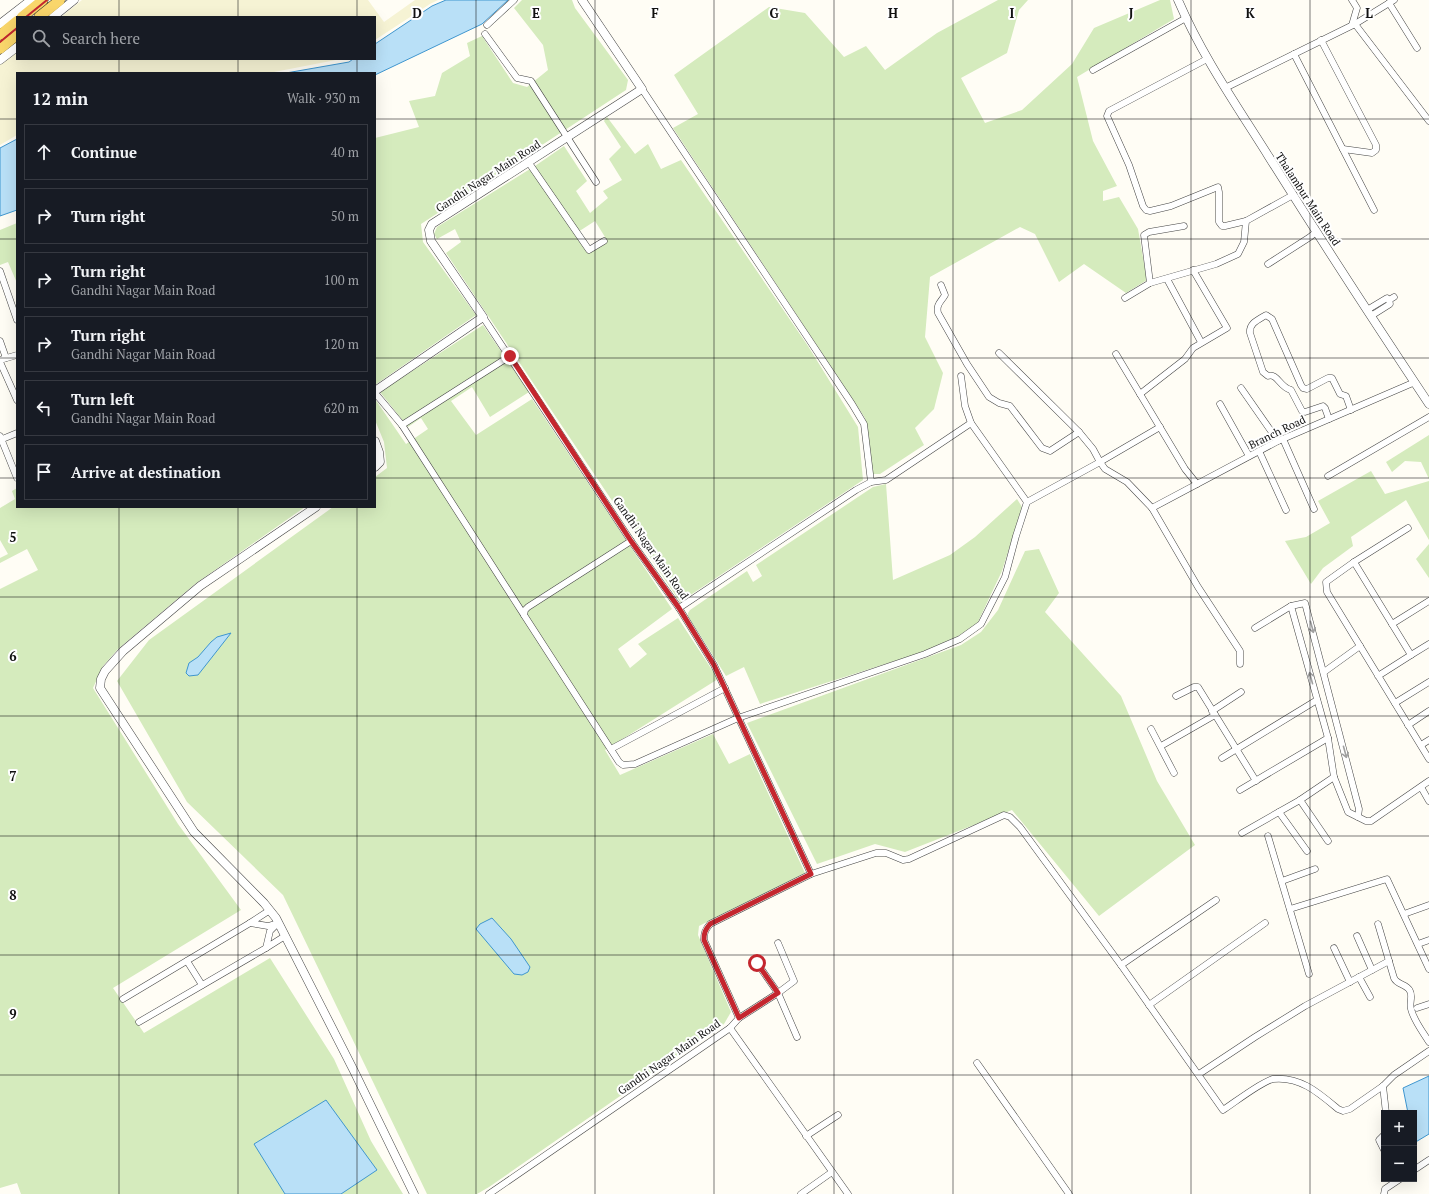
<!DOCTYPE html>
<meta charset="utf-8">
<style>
:root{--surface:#171b24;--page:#242831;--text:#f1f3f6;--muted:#9ea1a6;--line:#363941}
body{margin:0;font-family:"PT Serif",serif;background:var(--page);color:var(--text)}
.controls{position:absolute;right:12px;bottom:12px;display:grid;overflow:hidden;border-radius:0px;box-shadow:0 4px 16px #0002}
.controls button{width:36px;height:36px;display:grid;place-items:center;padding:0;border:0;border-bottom:1px solid var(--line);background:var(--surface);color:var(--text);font:20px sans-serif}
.stop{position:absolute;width:12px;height:12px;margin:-9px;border:3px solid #c4262e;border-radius:50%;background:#fff}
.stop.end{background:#c4262e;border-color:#fff;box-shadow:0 1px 4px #0008}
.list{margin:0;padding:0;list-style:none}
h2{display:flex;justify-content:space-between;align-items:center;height:52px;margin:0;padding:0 16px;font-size:17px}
h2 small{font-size:13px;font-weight:400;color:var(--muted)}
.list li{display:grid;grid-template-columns:26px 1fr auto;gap:12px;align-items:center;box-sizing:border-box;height:56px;margin:0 8px 8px;padding:0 8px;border:1px solid var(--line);border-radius:0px}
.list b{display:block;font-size:15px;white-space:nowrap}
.list p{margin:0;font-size:13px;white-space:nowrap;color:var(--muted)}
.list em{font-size:13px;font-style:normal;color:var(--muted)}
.icon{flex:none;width:22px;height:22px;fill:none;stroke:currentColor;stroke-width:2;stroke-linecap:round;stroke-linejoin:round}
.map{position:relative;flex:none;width:1429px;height:1194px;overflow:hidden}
.search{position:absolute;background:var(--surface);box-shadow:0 4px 16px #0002;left:16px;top:16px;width:360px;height:44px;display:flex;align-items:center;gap:10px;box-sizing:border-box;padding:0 14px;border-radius:0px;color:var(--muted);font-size:15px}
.panel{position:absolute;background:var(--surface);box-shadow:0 4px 16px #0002;left:16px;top:72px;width:360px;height:436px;border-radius:0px}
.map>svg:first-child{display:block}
.farmland{fill:#f6f3d4}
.green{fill:#d5ebbd}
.water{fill:#b9e0f7;stroke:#3f96cf}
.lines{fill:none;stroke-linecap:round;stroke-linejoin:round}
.minor-casing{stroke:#444;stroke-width:7}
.tertiary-casing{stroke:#444;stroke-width:9}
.primary-casing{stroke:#222;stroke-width:11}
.minor{stroke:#fff;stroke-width:6}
.tertiary{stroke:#fff;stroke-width:8}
.primary{stroke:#f9d66b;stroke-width:10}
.rail{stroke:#c4262e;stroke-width:2}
.oneway{stroke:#a0a0a0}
.route{stroke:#c4262e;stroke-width:5}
.grid{fill:none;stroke:#111;stroke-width:1;stroke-opacity:0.55}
.labels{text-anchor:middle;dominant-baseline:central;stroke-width:4;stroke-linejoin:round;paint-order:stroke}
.street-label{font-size:11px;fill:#111;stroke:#fff}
.grid-label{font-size:13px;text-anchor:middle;font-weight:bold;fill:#111;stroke:#fff;stroke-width:4;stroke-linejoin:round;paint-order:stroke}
</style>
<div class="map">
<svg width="1429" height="1194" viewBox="0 0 1429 1194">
<rect width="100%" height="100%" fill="#fffdf5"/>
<g class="farmland">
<polygon points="82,0 368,0 384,22 415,0 438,0 430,4 375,40 375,17 61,17"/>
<polygon points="17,52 17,59 341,59 269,73 17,73 17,135 0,145 0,65"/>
</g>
<g class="green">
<polygon points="522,0 572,0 575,8 628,80 626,90 421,224 423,242 476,315 375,385 375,138 419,127 409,101 435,96 442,73 470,56 467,43 482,36 513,83 527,87 548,70 543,45 514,8"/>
<polygon points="998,0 1028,0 1019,10 1007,53 961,78 985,123 1022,110 1072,64 1094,28 1160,0 1170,0 1174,19 1077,77 1093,141 1117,186 1103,191 1103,201 1119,197 1138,229 1147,280 1126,293 1084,264 1059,282 1035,234 1020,227 930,277 925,337 943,373 934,409 915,428 924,445 880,474 872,474 865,418 673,128 698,114 674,75 769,7 805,13 844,57 866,46 885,70 937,33"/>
<polygon points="607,117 635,154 648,144 661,169 681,160 808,346 858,427 863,480 680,602 446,253 461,242 455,229 437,239 434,234 437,227 530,169 585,249 605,237 595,221 578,232 535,166 564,146 587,181 576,191 590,213 608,198 603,191 622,180 609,159 621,147 604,121"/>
<polygon points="17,223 17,283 8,262 0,265 0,230"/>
<polygon points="483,325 529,392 490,417 472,387 451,401 476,435 532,399 672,609 618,649 630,668 647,654 638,644 678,618 718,679 605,750 620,775 713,734 729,764 750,754 805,873 699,926 698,935 731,1012 724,1024 489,1187 477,1194 427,1194 283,895 187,802 117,681 149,640 333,507 375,507 375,477 387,468 384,442 375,420 375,399 406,444 428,429 421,418 408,427 380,392"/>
<polygon points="1429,435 1429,479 1421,462 1405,461 1392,472 1386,462"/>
<polygon points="1371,471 1385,494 1429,481 1429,540 1406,500 1351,537 1353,546 1323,568 1311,584 1285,541 1306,537 1330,523 1318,501"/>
<polygon points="886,484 893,580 950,555 975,537 1017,499 1022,507 1002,571 977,624 958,636 923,652 760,704 744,667 726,676 688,616 688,613 690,610 747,571 753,582 762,576 756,565 873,487"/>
<polygon points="17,488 17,507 305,507 195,584 118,649 103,666 93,688 178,824 241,910 113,988 144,1033 270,958 334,1059 371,1141 403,1194 21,1194 17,1183 0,1188 0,589 38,570 27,549 0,563 0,558 8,554 0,540 0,508 15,499 12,491"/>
<polygon points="1429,544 1429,578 1416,559"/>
<polygon points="1039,549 1059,593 1045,612 1121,696 1157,781 1195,845 1099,916 1012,810 905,852 875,844 817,864 747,723 961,645 981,632 998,610 1025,551"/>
</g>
<g class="water">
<polygon points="446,0 508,0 482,24 375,75 375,73 286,73 349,62 353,59 375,59 375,44 432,6"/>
<polygon points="17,139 17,210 0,216 0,148"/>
<polygon points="231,633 198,675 189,676 186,673 189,663 198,657 211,642 217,637"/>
<polygon points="492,918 511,939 530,967 528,972 522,975 514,974 476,929 480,924"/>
<polygon points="1429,1076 1429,1134 1414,1143 1414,1113 1408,1113 1403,1088"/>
<polygon points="326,1100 377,1170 341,1194 285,1194 254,1144"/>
</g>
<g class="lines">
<defs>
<g id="minor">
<polyline points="1389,3 1417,48"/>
<polyline points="1355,24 1429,121"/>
<polyline points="487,25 514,0"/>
<polyline points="1352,25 1357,8 1352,0"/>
<polyline points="485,34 517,78 531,81 596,182"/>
<polyline points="1321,40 1376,145 1376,150 1372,153 1343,149"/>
<polyline points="1294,54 1374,210"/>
<polyline points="1207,59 1109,111 1107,116 1129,165 1143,206 1146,210 1150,211 1171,206 1218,187 1219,192 1219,222 1222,226 1225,226 1246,221 1293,195"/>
<polyline points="1093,70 1186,18"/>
<polyline points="1225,88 1355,24 1394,0"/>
<polyline points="642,89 852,404 864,424 871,482"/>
<polyline points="529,163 589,250 604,241"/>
<polyline points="1268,264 1310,237 1316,232"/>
<polyline points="0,271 17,320"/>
<polyline points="1167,279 1201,342"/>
<polyline points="1150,283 1144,235 1149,232 1184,226"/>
<path d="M941 285 945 295C941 302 936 304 938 313L967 364 989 397 999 403 1010 406 1042 448 1050 451 1079 432"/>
<polyline points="1125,298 1150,283 1216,264 1238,254 1244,242 1246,221"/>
<polyline points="1367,310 1387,298 1389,300 1394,297"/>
<polyline points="1371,316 1390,304 1389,300"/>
<path d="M483 317 631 541 679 608 714 665 811 874 710 924C705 930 704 933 704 940L739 1018 730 1028 489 1194"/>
<polyline points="0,341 6,358"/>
<polyline points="999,353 1079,432 1093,449 1100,462 1160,427"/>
<polyline points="1116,354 1185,469 1197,484"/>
<polyline points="0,360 17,355"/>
<polyline points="0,362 17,400"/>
<polyline points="961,376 965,406 971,423 1027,502 1100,462 1105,469 1127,482 1152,508 1198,587 1240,651 1240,664"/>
<polyline points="1241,388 1278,441"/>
<polyline points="375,393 402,425 524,615"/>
<polyline points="1140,394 1185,359 1193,348 1227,328 1193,270"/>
<polyline points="1220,404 1249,456"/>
<path d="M1329 419 1325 408 1323 406 1305 412 1302 411 1291 390C1279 387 1278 373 1268 376L1263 372 1250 333C1249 323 1258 320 1266 315L1272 319 1301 385 1303 388 1307 389 1328 378H1332L1340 394 1346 396 1351 410"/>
<polyline points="402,425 510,356"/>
<polyline points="0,436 17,478"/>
<polyline points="1283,439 1314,509"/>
<polyline points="0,440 17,433"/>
<polyline points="1259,451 1286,510"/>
<polyline points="1328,476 1429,417"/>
<polyline points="1152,508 1278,441 1415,382"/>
<polyline points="631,541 528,607 525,610 524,615 619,762 623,765 635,764 738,718 925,654 960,639 981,624 1005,577 1016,536 1027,502"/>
<polyline points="1354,562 1408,528"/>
<polyline points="1291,606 1328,738 1334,777 1348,812 1366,821 1371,821 1429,781"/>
<polyline points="679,608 856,490 871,482 886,480 971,423"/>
<polyline points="1392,624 1429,601"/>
<polyline points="1255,628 1291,606 1305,603 1359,809 1358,817"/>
<polyline points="1411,655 1429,644"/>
<polyline points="1324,672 1360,646"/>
<polyline points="1378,676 1411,655 1354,562 1326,582 1327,592 1429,759"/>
<polyline points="1176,696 1194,687 1198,687 1256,781"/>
<polyline points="1395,703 1429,682"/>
<polyline points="1212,711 1241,692"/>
<polyline points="1408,725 1429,711"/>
<polyline points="1151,729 1174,773"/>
<polyline points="1421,745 1429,740"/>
<polyline points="1161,746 1215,715"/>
<polyline points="611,749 725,688"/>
<polyline points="1222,758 1317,700"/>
<polyline points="1421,787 1429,801"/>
<polyline points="1240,790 1328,738"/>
<polyline points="1300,800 1328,841"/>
<polyline points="1279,812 1307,851"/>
<polyline points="1242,833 1300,800 1334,777"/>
<polyline points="1268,836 1309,974"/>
<path d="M811 874 876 853H886L903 860 909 859 1004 815 1010 817 1020 827 1121 965 1223 1110C1234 1103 1262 1081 1273 1079 1300 1076 1319 1093 1338 1109L1343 1111 1350 1109 1383 1086 1394 1075 1429 1051"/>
<polyline points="1282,881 1315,869"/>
<polyline points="1290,909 1387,879 1429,969"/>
<polyline points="270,910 250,923 268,926 278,923 270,931 266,948 285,936"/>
<polyline points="1404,914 1429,905"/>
<path d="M1378 924 1394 978C1397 985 1407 984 1410 991 1413 996 1409 1004 1411 1009 1414 1021 1423 1032 1429 1042"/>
<polyline points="1357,936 1372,970"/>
<polyline points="1418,944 1429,940"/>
<polyline points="1334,948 1350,982"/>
<polyline points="187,961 202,985"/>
<polyline points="757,963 778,993 797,1037"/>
<polyline points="1121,965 1216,900"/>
<polyline points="1359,977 1370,997"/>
<polyline points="123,999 250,923"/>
<polyline points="1149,1005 1265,923"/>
<polyline points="1417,1008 1429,1004"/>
<polyline points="739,1018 778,993 794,981 778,943"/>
<polyline points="139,1022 266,948"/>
<polyline points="730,1028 848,1194"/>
<polyline points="977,1063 1069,1194"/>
<polyline points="1199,1074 1255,1037 1305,1006 1389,961"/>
<polyline points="1383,1086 1386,1113"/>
<polyline points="1384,1135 1379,1140 1384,1150"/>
<polyline points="806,1136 838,1115"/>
<polyline points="1414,1170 1429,1160"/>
<polyline points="801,1194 832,1172"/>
<polyline points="1384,1194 1385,1189 1400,1179"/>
</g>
<g id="tertiary">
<path d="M1178 0C1202 56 1237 106 1269 157 1321 240 1375 323 1429 404"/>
<polyline points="53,17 74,0"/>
<polyline points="0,24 31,0"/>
<polyline points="0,60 17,47"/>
<polyline points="375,391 483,317 431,241 429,230 432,224 642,89 582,0"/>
<polyline points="375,441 379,452 380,462 375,467"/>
<polyline points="316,507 200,586 123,651 105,671 101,679 100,688 194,832 264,903 276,918 354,1071 414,1194"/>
</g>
<g id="primary">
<polyline points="22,17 43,0"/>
<polyline points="39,17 60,0"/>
<polyline points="0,35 17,21"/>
<polyline points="0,49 17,35"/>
</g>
</defs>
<use href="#minor" class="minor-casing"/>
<use href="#tertiary" class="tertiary-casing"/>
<use href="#primary" class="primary-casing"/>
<use href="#minor" class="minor"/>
<use href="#tertiary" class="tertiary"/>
<use href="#primary" class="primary"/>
<g class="rail">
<polyline points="26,17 47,0"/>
<polyline points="0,42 17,28"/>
</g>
</g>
<defs><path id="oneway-shaft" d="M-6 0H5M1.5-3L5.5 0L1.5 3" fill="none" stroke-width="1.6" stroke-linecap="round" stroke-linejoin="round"/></defs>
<g class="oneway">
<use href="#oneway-shaft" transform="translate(1312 627) rotate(75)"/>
<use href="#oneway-shaft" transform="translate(1311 678) rotate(-105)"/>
<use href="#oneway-shaft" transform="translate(1345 752) rotate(75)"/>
</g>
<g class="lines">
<path class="route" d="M510 356 631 541 679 608 714 665 811 874 710 924C705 930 704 933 704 940L739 1018 778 993 757 963"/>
</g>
<path class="grid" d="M119 0V17M238 0V17M357 0V17M476 0V1194M595 0V1194M714 0V1194M834 0V1194M953 0V1194M1072 0V1194M1191 0V1194M1310 0V1194M119 59V73M238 59V73M357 59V73M0 119H17M375 119H1429M0 239H17M375 239H1429M0 358H17M375 358H1429M0 478H17M375 478H1429M119 507V1194M238 507V1194M357 507V1194M0 597H1429M0 716H1429M0 836H1429M0 955H1429M0 1075H1429"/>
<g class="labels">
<g class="street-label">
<text transform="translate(488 176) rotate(-33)">Gandhi Nagar Main Road</text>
<text transform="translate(1308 199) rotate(57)">Thalambur Main Road</text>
<text transform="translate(1277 432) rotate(-26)">Branch Road</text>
<text transform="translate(651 548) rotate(55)">Gandhi Nagar Main Road</text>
<text transform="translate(669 1057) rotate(-35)">Gandhi Nagar Main Road</text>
</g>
</g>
<g class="grid-label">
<text x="417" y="18">D</text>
<text x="536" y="18">E</text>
<text x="655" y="18">F</text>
<text x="774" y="18">G</text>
<text x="893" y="18">H</text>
<text x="1012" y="18">I</text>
<text x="1131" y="18">J</text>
<text x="1250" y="18">K</text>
<text x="1369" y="18">L</text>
<text x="13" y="542">5</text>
<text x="13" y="661">6</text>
<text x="13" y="781">7</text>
<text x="13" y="900">8</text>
<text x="13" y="1019">9</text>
</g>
</svg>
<div class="controls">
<button>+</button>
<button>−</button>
</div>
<div class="stop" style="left:757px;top:963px"></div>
<div class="stop end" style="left:510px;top:356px"></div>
<div class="search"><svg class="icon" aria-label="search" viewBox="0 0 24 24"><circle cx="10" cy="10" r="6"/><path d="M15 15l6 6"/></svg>Search here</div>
<section class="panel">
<h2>12 min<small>Walk · 930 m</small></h2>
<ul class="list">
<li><svg class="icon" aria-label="ahead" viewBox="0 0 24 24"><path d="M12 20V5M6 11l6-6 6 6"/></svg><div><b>Continue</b></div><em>40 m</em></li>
<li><svg class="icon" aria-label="right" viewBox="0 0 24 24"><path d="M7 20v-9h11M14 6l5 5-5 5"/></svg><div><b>Turn right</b></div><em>50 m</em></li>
<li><svg class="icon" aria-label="right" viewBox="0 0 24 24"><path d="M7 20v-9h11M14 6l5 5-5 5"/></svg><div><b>Turn right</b><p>Gandhi Nagar Main Road</p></div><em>100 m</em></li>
<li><svg class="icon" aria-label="right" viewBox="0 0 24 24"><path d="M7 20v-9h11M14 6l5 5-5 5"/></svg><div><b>Turn right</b><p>Gandhi Nagar Main Road</p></div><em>120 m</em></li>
<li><svg class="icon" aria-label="left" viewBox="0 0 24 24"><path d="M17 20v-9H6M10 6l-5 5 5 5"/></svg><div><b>Turn left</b><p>Gandhi Nagar Main Road</p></div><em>620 m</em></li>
<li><svg class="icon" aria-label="arrive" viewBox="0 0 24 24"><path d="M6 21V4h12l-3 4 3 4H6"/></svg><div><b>Arrive at destination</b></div></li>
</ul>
</section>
</div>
